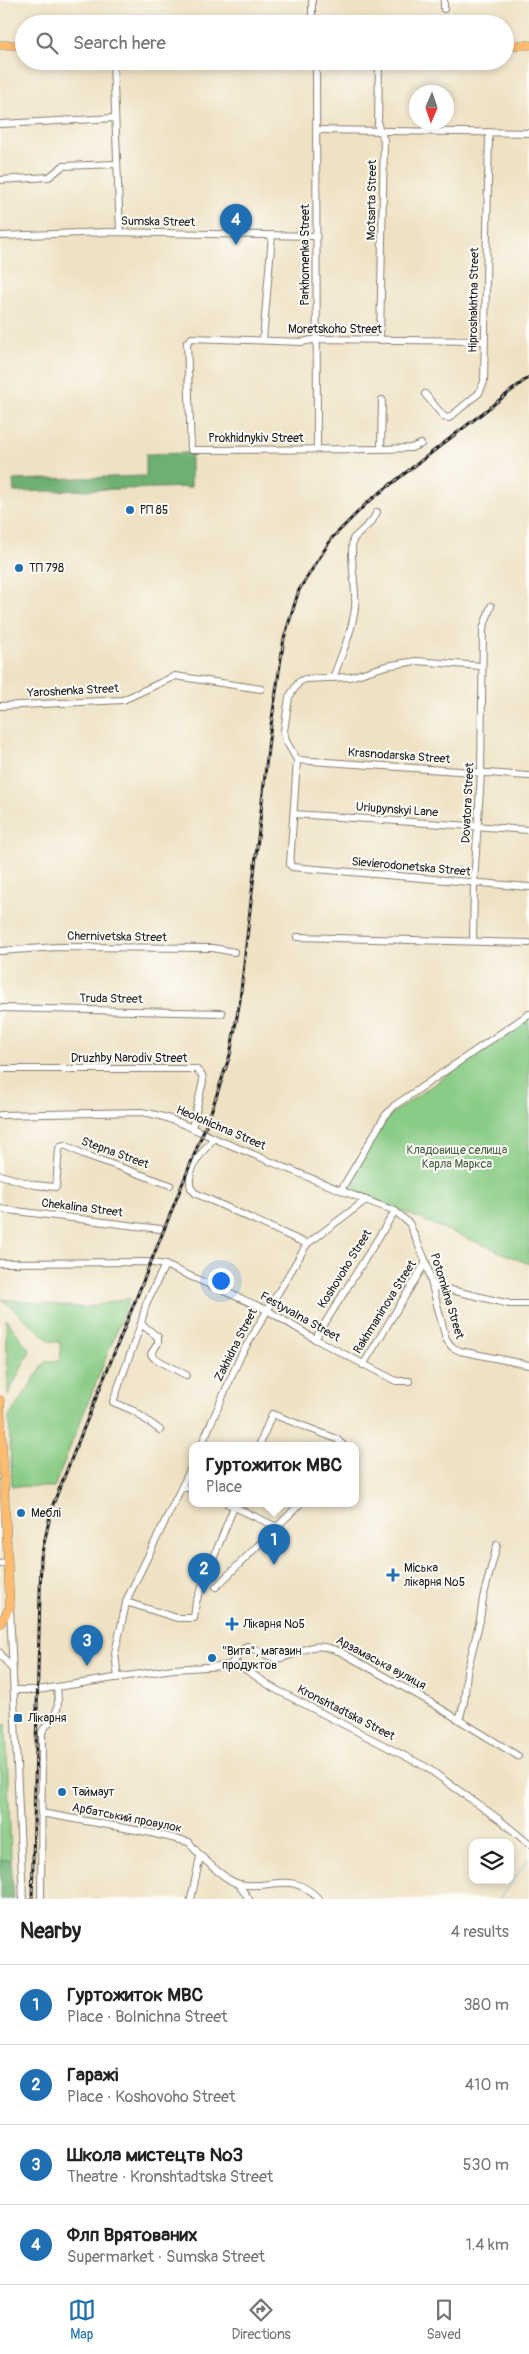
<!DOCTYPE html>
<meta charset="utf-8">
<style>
:root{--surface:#fff;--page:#f6f6f6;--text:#222;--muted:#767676;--line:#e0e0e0;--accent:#1f6fb2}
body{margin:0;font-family:Pangolin,sans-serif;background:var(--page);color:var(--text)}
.controls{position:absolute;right:15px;bottom:15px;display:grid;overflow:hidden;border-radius:10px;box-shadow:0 2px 8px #0003}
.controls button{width:45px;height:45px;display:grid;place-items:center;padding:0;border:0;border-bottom:1px solid var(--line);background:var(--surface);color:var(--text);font:25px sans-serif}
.compass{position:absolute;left:409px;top:85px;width:45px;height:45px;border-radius:50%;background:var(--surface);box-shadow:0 2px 8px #0003;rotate:182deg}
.you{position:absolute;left:220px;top:1280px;width:18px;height:18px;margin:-12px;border:4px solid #fff;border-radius:50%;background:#1a73e8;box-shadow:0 0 0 8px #1a73e833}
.badge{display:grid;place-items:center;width:32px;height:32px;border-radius:50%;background:var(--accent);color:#fff;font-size:16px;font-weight:700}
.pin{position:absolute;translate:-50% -41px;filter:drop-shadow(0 1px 2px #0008)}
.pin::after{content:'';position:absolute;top:26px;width:18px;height:15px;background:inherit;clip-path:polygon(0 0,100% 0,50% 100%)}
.popup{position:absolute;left:189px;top:1442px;width:170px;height:65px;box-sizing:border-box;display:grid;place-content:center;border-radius:10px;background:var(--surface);filter:drop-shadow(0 1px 4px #0005);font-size:16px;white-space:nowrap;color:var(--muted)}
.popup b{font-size:19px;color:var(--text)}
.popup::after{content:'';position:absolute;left:50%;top:100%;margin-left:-10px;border:10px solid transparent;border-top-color:var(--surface)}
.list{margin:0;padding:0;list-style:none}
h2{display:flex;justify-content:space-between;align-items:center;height:65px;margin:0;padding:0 20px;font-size:21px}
h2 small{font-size:16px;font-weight:400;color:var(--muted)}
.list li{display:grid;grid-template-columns:32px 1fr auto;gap:15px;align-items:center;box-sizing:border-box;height:80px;padding:0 20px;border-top:1px solid var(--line)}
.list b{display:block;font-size:19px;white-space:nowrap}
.list p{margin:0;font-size:16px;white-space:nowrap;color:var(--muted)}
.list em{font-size:16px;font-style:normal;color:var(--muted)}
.icon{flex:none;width:28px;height:28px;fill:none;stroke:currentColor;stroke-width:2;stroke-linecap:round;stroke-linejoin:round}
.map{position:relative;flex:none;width:529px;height:1899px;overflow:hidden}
.search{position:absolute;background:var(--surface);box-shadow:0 2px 8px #0003;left:15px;right:15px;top:15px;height:55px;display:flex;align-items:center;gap:12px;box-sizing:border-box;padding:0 18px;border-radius:28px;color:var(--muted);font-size:19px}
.sheet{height:385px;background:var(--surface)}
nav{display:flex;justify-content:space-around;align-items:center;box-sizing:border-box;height:70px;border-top:1px solid var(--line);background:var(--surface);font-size:14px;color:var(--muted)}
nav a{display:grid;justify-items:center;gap:2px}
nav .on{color:var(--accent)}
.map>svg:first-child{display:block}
.green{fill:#89cc85;stroke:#527450}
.forest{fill:#6eb072;stroke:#456647}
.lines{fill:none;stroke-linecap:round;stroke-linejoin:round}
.stream{stroke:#5fb4db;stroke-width:1}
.minor-casing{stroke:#867f70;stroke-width:8}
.major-casing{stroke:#867f70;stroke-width:9}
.minor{stroke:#fff;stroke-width:6}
.major{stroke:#fdbc70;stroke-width:8}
.rail-casing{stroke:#1c1c1c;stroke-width:3}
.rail{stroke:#fdfcf7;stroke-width:1;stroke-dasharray:4;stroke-linecap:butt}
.poi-dot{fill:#1f6fb2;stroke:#fdfcf7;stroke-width:2}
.labels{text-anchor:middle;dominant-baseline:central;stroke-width:4;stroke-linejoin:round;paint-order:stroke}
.street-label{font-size:12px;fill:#1c1c1c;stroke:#fdfcf7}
.poi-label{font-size:12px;fill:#1c1c1c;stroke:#fdfcf7;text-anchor:start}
.park-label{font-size:12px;fill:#486246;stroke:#fdfcf7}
</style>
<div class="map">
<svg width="529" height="1899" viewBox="0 0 529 1899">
<rect width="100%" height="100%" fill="#fdfcf7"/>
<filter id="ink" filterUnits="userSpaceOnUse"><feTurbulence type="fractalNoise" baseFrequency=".02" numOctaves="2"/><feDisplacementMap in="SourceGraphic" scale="10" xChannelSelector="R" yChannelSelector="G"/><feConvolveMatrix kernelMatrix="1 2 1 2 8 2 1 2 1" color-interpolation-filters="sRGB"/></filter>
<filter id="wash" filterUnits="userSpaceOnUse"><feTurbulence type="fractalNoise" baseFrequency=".0096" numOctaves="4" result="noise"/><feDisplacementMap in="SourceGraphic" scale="20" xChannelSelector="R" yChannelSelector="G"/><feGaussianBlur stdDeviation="1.12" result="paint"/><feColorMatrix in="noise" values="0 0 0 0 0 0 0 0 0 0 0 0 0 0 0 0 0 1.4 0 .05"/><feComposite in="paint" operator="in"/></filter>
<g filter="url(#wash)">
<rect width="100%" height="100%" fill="#efe2c4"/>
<g class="green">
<polygon points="529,1018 529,1264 346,1188 368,1148 390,1115"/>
<polygon points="130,1298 54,1487 12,1486 9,1417 46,1361 61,1361 60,1342 50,1341 2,1299 84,1308"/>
<polygon points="6,1319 30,1351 8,1395"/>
<polygon points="6,1724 11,1860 0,1860 0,1726"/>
</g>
<g class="forest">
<polygon points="191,453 191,487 14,492 13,480 146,476 146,454"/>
<polygon points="0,1860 11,1860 14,1899 0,1899"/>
</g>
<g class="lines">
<polyline class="stream" points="499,1899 529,1859"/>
</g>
</g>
<g filter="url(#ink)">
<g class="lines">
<defs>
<g id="minor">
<polyline points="312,0 312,24"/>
<polyline points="444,0 444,9"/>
<polyline points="113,61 120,232"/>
<polyline points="316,61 317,449"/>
<polyline points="379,61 378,126 384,140 380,340"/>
<polyline points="0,124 115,118"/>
<polyline points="317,130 529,133"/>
<polyline points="0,180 49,177 63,166 117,164"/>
<polyline points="0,236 108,232 316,236"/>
<polyline points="263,340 272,235"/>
<polyline points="425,394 444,417 449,418 479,393 484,382 489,132"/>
<polyline points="382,400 381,449 191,450 187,342 192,338 302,342 317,339 484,341"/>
<polyline points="381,449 411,448 421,444"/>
<polyline points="481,666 416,661 386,666 350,677 305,679 299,682 289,697 284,731 286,741 297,760 290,865 292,867 529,887"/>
<path d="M333 678C341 656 352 632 355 608 357 586 349 563 353 539L372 521 377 512"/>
<polyline points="0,706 123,700 175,676 261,689"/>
<polyline points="297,760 529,776"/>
<polyline points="294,814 529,830"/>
<polyline points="297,937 529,943"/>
<polyline points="473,941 474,883 481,773 483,629 491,606"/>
<polyline points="0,951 57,947 213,948 234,952"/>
<polyline points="0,1008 222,1013"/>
<polyline points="0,1069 196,1069 202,1075 203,1081 192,1128"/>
<path d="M0 1115 141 1112C171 1116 195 1130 223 1142 280 1165 337 1190 395 1211L409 1223 426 1262 446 1339 452 1347 460 1351 529 1365"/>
<path d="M214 1138C203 1151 185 1170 191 1188L195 1193 307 1244"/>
<polyline points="0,1175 34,1185 56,1187 59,1149 61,1146 65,1145 83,1154 170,1185"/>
<polyline points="341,1190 385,1116 394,1106 529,1014"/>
<polyline points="0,1209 160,1229"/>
<polyline points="0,1263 147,1262 165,1265 267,1310 315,1339 396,1381 409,1381"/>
<polyline points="434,1286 510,1304 529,1304"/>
<polyline points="141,1324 158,1337 158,1343 151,1354 154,1358 186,1375"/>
<polyline points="315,1339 395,1211"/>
<polyline points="363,1365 426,1262"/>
<polyline points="160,1430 134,1411 113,1402 141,1324 146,1304 165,1265"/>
<polyline points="201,1446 241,1355 307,1244 366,1200"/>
<polyline points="259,1446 272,1414 337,1439 344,1446"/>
<polyline points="183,1487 193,1490"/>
<polyline points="228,1504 277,1527"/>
<polyline points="0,1564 8,1561"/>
<polyline points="216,1587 300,1504"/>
<polyline points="126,1602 177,1618 194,1618 196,1602 235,1504"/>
<polyline points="10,1608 23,1899"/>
<polyline points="0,1653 11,1668"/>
<path d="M231 1664 247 1646 276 1659C307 1654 306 1638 341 1652L430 1702 518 1756"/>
<polyline points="118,1678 115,1653 127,1599 193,1464"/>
<polyline points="14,1690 37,1690 173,1669 239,1665 273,1688 426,1767 500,1820 529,1844"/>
<polyline points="459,1720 464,1703 467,1672 480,1620 483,1598 497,1545"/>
<path d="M41 1813 147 1832 189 1842C197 1854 226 1881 239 1884 271 1891 289 1869 319 1899"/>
<polyline points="238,1884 249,1899"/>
<path d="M41 1899 42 1732C45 1725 49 1725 52 1719 60 1709 58 1699 57 1687"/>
<polyline points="191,1899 200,1857"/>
</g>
<g id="major">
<polyline points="0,45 24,45"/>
<polyline points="505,45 529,45"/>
<polyline points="0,1400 10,1607 0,1624"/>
</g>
</defs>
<use href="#minor" class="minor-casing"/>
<use href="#major" class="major-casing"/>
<use href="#minor" class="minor"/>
<use href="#major" class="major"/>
<defs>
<polyline id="rail" points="32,1899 41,1557 52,1507 209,1118 230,1055 240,1000 269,739 284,638 299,590 332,538 368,502 529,377"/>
</defs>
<use href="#rail" class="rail-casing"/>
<use href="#rail" class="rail"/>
</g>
</g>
<g class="poi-dot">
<circle cx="130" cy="510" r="5"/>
<circle cx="19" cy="568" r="5"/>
<circle cx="21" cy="1513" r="5"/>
<path d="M390.5 1567.5h5v5h5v5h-5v5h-5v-5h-5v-5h5z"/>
<path d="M229.5 1616.5h5v5h5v5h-5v5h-5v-5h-5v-5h5z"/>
<circle cx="212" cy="1658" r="5"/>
<rect x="13" y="1713" width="10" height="10" rx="2.5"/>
<circle cx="62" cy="1792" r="5"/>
</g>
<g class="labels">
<g class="street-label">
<text transform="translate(372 200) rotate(-89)">Motsarta Street</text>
<text transform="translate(158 222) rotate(1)">Sumska Street</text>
<text transform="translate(305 255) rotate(-90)">Parkhomenka Street</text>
<text transform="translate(474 300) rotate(-89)">Hiproshakhtna Street</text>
<text x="335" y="329">Moretskoho Street</text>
<text x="256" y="438">Prokhidnykiv Street</text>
<text transform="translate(73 691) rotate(-3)">Yaroshenka Street</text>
<text transform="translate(399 756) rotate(4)">Krasnodarska Street</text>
<text transform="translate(468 803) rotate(-87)">Dovatora Street</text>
<text transform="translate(397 810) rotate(4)">Uriupynskyi Lane</text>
<text transform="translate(411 867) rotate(5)">Sievierodonetska Street</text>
<text transform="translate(117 937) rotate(1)">Chernivetska Street</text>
<text transform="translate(111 999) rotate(1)">Truda Street</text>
<text x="129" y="1058">Druzhby Narodiv Street</text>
<text transform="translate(221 1128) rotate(23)">Heolohichna Street</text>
<text transform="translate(115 1153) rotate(20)">Stepna Street</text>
<text transform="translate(82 1208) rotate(7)">Chekalina Street</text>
<text transform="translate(345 1269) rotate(-58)">Koshovoho Street</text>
<text transform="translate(447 1296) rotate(73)">Potomkina Street</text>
<text transform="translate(385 1307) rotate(-58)">Rakhmaninova Street</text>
<text transform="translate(300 1317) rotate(29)">Festyvalna Street</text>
<text transform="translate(236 1345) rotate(-63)">Zakhidna Street</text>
<text transform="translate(381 1663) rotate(28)">Арзамаська вулиця</text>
<text transform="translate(346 1713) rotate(27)">Kronshtadtska Street</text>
<text transform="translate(127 1818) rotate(11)">Арбатський провулок</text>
</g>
<g class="poi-label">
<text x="140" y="510">РП 85</text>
<text x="29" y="568">ТП 798</text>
<text x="31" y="1513">Меблі</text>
<text x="404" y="1568">Міська<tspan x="404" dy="14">лікарня №5</tspan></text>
<text x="243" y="1624">Лікарня №5</text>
<text x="222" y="1651">"Вита", магазин<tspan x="222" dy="14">продуктов</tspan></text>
<text x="28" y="1718">Лікарня</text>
<text x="72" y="1792">Таймаут</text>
</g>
<g class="park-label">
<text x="457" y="1150">Кладовище селища<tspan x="457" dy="14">Карла Маркса</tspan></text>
</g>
</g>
</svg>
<div class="controls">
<button><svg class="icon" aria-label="layers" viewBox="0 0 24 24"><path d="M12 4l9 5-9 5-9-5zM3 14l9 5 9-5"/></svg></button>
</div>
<svg class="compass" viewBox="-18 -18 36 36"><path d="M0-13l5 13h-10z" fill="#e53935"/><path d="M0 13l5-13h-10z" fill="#767676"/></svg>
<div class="you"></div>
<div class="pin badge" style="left:274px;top:1565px">1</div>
<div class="popup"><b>Гуртожиток МВС</b>Place</div>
<div class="pin badge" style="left:204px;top:1594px">2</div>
<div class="pin badge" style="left:87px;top:1666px">3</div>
<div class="pin badge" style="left:236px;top:245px">4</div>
<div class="search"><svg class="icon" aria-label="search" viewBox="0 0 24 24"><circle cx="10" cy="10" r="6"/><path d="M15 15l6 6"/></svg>Search here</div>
</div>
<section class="sheet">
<h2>Nearby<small>4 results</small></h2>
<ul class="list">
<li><span class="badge">1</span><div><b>Гуртожиток МВС</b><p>Place · Bolnichna Street</p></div><em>380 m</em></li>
<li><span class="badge">2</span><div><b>Гаражі</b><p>Place · Koshovoho Street</p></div><em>410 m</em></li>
<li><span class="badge">3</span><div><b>Школа мистецтв №3</b><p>Theatre · Kronshtadtska Street</p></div><em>530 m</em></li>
<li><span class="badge">4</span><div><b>Флп Врятованих</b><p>Supermarket · Sumska Street</p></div><em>1.4 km</em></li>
</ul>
</section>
<nav>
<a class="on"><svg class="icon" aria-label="map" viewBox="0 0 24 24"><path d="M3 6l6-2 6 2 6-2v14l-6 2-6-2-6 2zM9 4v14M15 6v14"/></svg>Map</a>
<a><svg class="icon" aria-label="directions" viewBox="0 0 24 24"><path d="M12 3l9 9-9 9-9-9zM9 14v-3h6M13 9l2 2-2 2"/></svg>Directions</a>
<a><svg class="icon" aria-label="saved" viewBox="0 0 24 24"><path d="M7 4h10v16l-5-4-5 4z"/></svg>Saved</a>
</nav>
